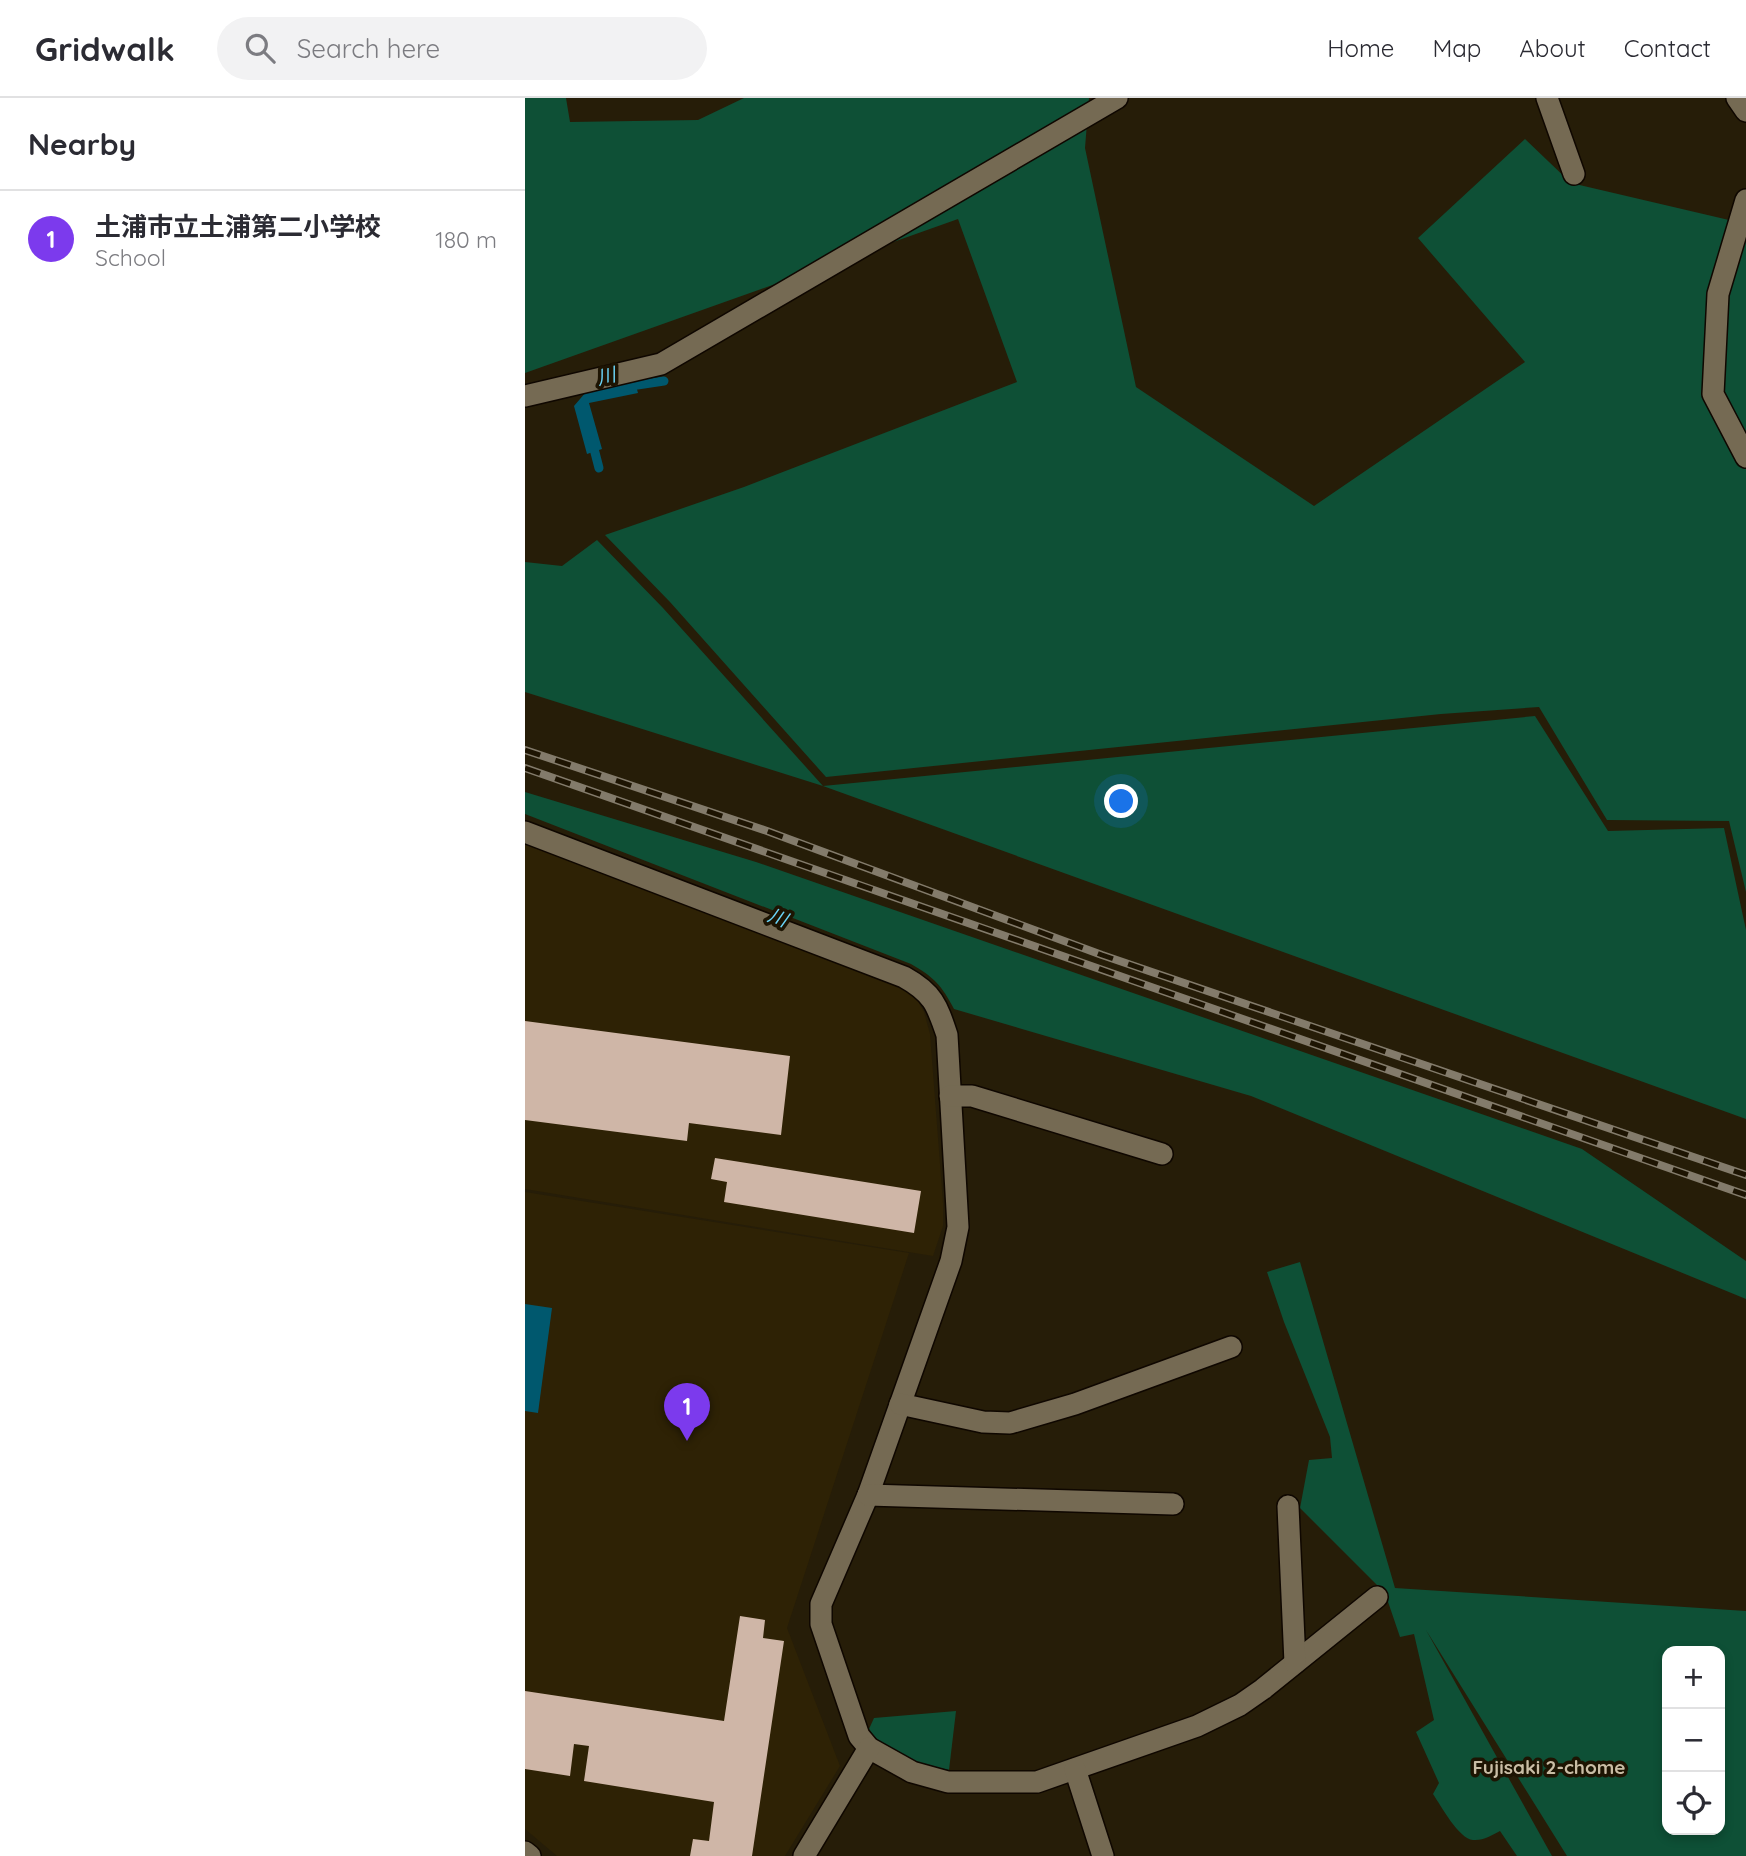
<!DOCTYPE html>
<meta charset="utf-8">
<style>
:root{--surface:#fff;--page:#f2f2f3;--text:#2b2b33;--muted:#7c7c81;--line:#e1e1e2;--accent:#7c3aed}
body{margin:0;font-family:Quicksand,"Noto Sans JP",sans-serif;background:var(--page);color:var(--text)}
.controls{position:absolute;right:21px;bottom:21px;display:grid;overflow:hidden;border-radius:14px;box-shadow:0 4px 10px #0003}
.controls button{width:63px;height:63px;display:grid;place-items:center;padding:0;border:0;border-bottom:2px solid var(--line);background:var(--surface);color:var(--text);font:35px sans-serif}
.you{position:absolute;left:597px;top:704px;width:24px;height:24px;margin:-18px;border:5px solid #fff;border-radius:50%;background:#1a73e8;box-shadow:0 0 0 10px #1a73e833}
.badge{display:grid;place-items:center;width:46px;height:46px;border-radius:50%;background:var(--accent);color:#fff;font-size:23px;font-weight:700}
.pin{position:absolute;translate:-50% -58px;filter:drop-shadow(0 2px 4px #0008)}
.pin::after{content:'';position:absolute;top:37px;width:24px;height:21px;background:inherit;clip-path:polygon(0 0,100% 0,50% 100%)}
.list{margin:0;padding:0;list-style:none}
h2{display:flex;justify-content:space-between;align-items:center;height:91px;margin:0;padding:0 28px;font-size:30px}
h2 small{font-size:23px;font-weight:400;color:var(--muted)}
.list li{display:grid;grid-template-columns:46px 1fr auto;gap:21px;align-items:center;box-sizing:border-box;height:98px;padding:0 28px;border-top:2px solid var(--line)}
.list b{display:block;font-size:26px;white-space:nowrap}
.list p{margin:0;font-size:23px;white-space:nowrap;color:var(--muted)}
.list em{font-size:23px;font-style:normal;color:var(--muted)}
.icon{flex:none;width:38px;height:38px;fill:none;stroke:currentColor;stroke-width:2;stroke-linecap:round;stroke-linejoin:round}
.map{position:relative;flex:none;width:1221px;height:1758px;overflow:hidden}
header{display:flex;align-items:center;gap:42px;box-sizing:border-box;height:98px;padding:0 35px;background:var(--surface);border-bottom:2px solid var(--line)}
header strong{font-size:33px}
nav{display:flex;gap:38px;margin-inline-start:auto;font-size:24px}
.search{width:490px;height:63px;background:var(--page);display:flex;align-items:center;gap:18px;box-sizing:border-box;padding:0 24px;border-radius:38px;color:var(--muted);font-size:26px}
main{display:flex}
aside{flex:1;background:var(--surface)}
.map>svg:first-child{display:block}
.built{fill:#2e2205}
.green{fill:#0e5036;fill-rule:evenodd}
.water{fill:#00586e}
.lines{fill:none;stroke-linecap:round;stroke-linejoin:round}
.stream{stroke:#00586e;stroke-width:9}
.building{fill:#cfb6a7}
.minor-casing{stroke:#0f0700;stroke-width:24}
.minor{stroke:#756a53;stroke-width:21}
.rail-casing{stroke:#837b6b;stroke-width:8}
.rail{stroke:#1d1402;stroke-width:5;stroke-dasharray:16;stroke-linecap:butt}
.labels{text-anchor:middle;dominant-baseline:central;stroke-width:7;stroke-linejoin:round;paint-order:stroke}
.water-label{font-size:19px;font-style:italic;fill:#6bd5f8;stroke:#1d1402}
.neighbourhood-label{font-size:19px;font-weight:bold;fill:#c9bda5;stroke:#1d1402}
</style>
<header>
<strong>Gridwalk</strong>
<div class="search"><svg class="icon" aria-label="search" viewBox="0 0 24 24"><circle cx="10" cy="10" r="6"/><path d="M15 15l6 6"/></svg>Search here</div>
<nav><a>Home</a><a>Map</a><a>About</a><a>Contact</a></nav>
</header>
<main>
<aside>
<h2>Nearby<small></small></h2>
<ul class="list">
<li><span class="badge">1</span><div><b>土浦市立土浦第二小学校</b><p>School</p></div><em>180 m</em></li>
</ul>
</aside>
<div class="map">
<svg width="1221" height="1758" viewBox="0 0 1221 1758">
<rect width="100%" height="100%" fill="#261d08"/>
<g class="built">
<polygon points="0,746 374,886 390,898 399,914 405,936 418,1105 418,1128 408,1158 0,1091"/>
<polygon points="0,1094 384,1155 262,1530 315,1668 260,1758 32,1758 0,1731"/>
</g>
<g class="green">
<polygon points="0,0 41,0 45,24 173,22 219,0 564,0 560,50 611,289 789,408 1000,264 893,140 1000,41 1046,85 1221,126 1221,794 1204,723 1082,722 1014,609 916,616 301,679 145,504 80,437 219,389 492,284 433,121 0,275"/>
<polygon points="72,442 138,510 298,688 1010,618 1083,733 1199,730 1221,832 1221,1021 298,688 0,594 0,464 37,468"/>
<path d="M0 694 231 764 1057 1051 1221 1163V1201L726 998 429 911C417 888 409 879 386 866L0 716Z"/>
<path d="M775 1164 870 1490 1221 1513V1758H1042L901 1532 1027 1758H992L975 1733C967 1737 958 1743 948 1742 934 1741 916 1708 908 1696L914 1685 891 1634 909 1622 889 1536 875 1539 860 1495 775 1410 784 1362 807 1360 805 1339 759 1224 742 1174ZM1142 1553H1195V1732H1142Z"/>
<path d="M431 1613 424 1672C395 1666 361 1658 344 1631L349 1620Z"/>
</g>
<g class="water">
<polygon points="108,277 113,295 64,305 77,351 62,356 49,308 67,287"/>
<polygon points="0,1206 27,1210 13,1315 0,1313"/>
</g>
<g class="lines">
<g class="stream">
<polyline points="99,289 139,283"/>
<polyline points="67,343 74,370"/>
</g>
</g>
<g class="building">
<polygon points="0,923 265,958 256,1037 164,1025 162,1043 0,1022"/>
<polygon points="190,1060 396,1093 389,1135 199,1104 202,1084 186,1081"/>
<polygon points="215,1518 240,1522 238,1540 259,1543 227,1758 165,1758 168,1741 184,1743 189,1704 59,1683 64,1648 49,1646 45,1678 0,1671 0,1593 199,1623"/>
</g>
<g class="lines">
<defs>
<g id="minor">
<polyline points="1022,0 1049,76"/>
<polyline points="1212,0 1221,13"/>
<polyline points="1221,102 1193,196 1188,296 1221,359"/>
<polyline points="0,298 136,266 592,0"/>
<path d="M0 734 379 879C408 895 412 907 422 937L433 1129 426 1163 343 1397 296 1506V1526L334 1638 344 1650 387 1674 423 1684H512L672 1628 715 1607 738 1591 852 1499"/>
<polyline points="425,998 447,998 637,1056"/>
<polyline points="375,1306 458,1324 485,1325 550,1306 706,1249"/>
<polyline points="343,1397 648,1406"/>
<polyline points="763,1408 770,1565"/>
<polyline points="550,1671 578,1758"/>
<polyline points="0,1754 5,1758"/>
<polyline points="279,1758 344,1650"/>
</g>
</defs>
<use href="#minor" class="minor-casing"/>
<use href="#minor" class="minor"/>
<defs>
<g id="rail">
<polyline points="0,652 242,733 577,857 1221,1077"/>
<polyline points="0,670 1221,1097"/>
</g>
</defs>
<use href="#rail" class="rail-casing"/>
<use href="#rail" class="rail"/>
</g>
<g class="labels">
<g class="water-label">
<text transform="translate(81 278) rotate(-14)">川</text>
<text transform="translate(253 819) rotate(21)">川</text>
</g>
<g class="neighbourhood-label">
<text x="1024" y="1669">Fujisaki 2-chome</text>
</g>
</g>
</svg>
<div class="controls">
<button>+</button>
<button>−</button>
<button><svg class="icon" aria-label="locate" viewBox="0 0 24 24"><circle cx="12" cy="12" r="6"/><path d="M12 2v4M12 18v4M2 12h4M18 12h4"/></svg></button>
</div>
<div class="you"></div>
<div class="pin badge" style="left:162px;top:1343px">1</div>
</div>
</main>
